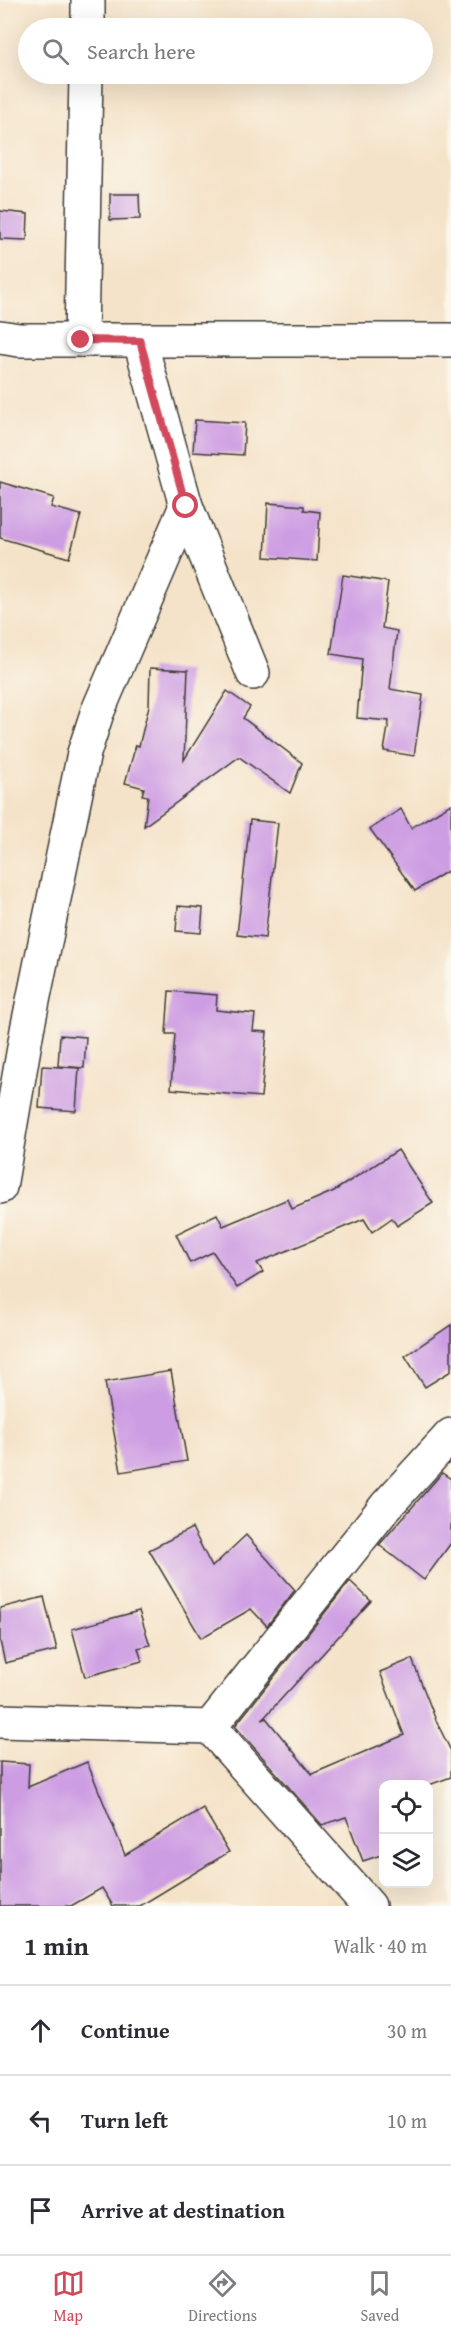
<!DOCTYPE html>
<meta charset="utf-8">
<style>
:root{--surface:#fff;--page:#f2f2f3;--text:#2b2b33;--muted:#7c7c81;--line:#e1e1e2;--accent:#d1495b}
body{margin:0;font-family:"Gentium Book Plus",serif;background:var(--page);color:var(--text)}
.controls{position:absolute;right:18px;bottom:18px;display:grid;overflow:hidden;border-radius:12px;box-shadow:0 6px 24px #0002}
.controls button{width:54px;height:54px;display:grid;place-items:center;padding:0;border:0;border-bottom:2px solid var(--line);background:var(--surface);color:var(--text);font:30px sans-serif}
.stop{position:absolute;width:18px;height:18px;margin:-14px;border:4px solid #d1495b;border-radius:50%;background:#fff}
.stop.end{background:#d1495b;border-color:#fff;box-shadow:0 2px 6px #0008}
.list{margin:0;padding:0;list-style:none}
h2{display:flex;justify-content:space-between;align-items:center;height:78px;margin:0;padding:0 24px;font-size:26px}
h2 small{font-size:20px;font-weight:400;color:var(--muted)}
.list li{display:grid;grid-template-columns:39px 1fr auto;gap:18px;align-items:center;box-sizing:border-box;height:90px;padding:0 24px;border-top:2px solid var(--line)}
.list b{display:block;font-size:22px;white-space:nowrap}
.list em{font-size:20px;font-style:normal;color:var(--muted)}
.icon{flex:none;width:33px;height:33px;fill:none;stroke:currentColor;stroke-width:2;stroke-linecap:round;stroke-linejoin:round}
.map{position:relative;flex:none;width:451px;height:1906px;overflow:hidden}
.search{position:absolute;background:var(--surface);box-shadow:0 6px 24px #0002;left:18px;right:18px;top:18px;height:66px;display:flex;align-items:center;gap:15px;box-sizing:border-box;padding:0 21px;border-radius:33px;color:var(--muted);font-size:22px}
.sheet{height:348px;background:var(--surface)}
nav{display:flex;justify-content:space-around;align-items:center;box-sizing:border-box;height:84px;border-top:2px solid var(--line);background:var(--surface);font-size:16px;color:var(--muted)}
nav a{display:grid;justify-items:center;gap:3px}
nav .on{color:var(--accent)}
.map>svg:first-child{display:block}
.building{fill:#cd9de3}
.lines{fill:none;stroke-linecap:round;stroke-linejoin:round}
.minor-casing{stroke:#3d3a36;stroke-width:36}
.minor{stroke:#fff;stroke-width:33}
.route{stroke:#d1495b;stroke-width:8}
</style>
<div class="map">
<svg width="451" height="1906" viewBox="0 0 451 1906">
<rect width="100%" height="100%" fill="#fbf7ec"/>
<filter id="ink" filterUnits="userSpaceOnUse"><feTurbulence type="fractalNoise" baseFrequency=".0167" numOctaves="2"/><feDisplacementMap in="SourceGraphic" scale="12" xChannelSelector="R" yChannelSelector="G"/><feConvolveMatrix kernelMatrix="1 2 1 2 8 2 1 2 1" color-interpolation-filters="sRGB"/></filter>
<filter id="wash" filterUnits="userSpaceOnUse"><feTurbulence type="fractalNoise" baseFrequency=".008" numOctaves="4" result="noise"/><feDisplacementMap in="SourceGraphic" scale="24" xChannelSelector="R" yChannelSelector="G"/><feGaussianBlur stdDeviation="1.35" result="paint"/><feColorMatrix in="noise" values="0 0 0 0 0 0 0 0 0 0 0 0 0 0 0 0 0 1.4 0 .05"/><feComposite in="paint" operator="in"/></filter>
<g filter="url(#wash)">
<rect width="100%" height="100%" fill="#f5e3c9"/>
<g id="blocks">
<g class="building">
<polygon points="110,194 139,194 140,219 110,220"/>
<polygon points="0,211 28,214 27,240 0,239"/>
<polygon points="195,420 245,423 243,455 193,452"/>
<polygon points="0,482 54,498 51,507 81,515 69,558 0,538"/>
<polygon points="268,503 304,506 304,510 320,512 317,561 265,557"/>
<polygon points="343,575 388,582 382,628 397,631 390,689 423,695 414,756 384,751 389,721 357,718 362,659 331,654"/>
<polygon points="150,668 188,670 184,760 227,691 250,707 243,718 302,763 290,793 239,757 144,826 148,796 142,795 144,788 125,783 136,745 139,746 149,706"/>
<polygon points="451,804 451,869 415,891 370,829 401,809 411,828"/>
<polygon points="250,820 278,823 265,938 237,935"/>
<polygon points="178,906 203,908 201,933 176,931"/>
<polygon points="169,991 217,995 216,1010 255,1014 253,1031 267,1032 261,1097 171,1089 175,1034 166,1034"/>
<polygon points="60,1035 86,1037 84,1068 58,1066"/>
<polygon points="42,1066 79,1068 76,1111 39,1108"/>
<polygon points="398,1150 433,1203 397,1226 392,1218 372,1232 364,1219 257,1263 263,1272 237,1288 213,1252 190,1263 176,1234 217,1214 223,1226 288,1199 292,1209 334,1191"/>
<polygon points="451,1325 451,1371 425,1387 405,1356"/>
<polygon points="171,1371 187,1461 121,1472 105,1382"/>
<polygon points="442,1473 451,1479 451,1543 424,1580 379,1545"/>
<polygon points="192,1528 212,1567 246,1535 295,1590 267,1626 251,1609 201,1638 149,1550"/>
<polygon points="350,1581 371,1601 262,1720 266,1718 312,1774 404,1735 380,1672 412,1659 437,1723 451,1751 451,1777 429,1785 384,1785 384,1854 363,1861 346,1817 322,1825 235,1726"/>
<polygon points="44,1597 57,1650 5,1663 0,1641 0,1608"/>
<polygon points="139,1611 150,1645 138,1648 142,1661 85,1677 72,1629"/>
<polygon points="0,1762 29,1764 28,1787 87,1762 125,1855 203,1808 229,1852 140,1906 113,1906 102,1888 71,1906 0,1906"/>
</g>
</g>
</g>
<g filter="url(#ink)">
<use href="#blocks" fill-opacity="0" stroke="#3d3a36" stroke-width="1.5"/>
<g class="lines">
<defs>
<g id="minor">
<polyline points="88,28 88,0"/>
<polyline points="0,337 19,340 451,340"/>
<polyline points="81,340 86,74"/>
<polyline points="140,341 186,506 253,673"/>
<polyline points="0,1187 27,1030 84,753 97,713 186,506"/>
<polyline points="0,1721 210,1727 369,1906"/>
<polyline points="210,1727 386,1506 451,1435"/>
</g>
</defs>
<use href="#minor" class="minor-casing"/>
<use href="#minor" class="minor"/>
</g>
</g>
<g class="lines" filter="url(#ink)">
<polyline class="route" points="81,340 140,341 186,506"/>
</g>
</svg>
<div class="controls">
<button><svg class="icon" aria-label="locate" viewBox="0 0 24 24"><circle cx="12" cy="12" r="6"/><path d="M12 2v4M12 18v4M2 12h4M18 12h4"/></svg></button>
<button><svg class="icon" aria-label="layers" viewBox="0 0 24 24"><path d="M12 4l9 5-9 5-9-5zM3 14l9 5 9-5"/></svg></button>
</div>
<div class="stop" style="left:186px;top:506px"></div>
<div class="stop end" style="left:81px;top:340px"></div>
<div class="search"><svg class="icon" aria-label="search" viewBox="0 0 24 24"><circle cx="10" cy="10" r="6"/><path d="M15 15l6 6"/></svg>Search here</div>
</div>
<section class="sheet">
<h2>1 min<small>Walk · 40 m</small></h2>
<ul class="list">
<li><svg class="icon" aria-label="ahead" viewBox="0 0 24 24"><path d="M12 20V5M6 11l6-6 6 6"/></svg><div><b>Continue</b></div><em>30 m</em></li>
<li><svg class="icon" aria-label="left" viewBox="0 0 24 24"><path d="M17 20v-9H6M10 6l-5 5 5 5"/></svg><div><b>Turn left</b></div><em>10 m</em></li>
<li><svg class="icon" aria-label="arrive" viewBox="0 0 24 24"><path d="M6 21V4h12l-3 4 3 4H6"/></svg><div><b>Arrive at destination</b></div></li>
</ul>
</section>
<nav>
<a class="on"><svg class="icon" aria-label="map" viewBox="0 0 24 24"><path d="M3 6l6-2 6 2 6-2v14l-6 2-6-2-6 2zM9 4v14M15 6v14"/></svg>Map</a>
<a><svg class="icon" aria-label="directions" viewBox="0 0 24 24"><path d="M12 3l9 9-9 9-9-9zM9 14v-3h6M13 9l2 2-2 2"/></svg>Directions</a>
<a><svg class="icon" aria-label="saved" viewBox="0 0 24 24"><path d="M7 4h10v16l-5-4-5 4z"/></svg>Saved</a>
</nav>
